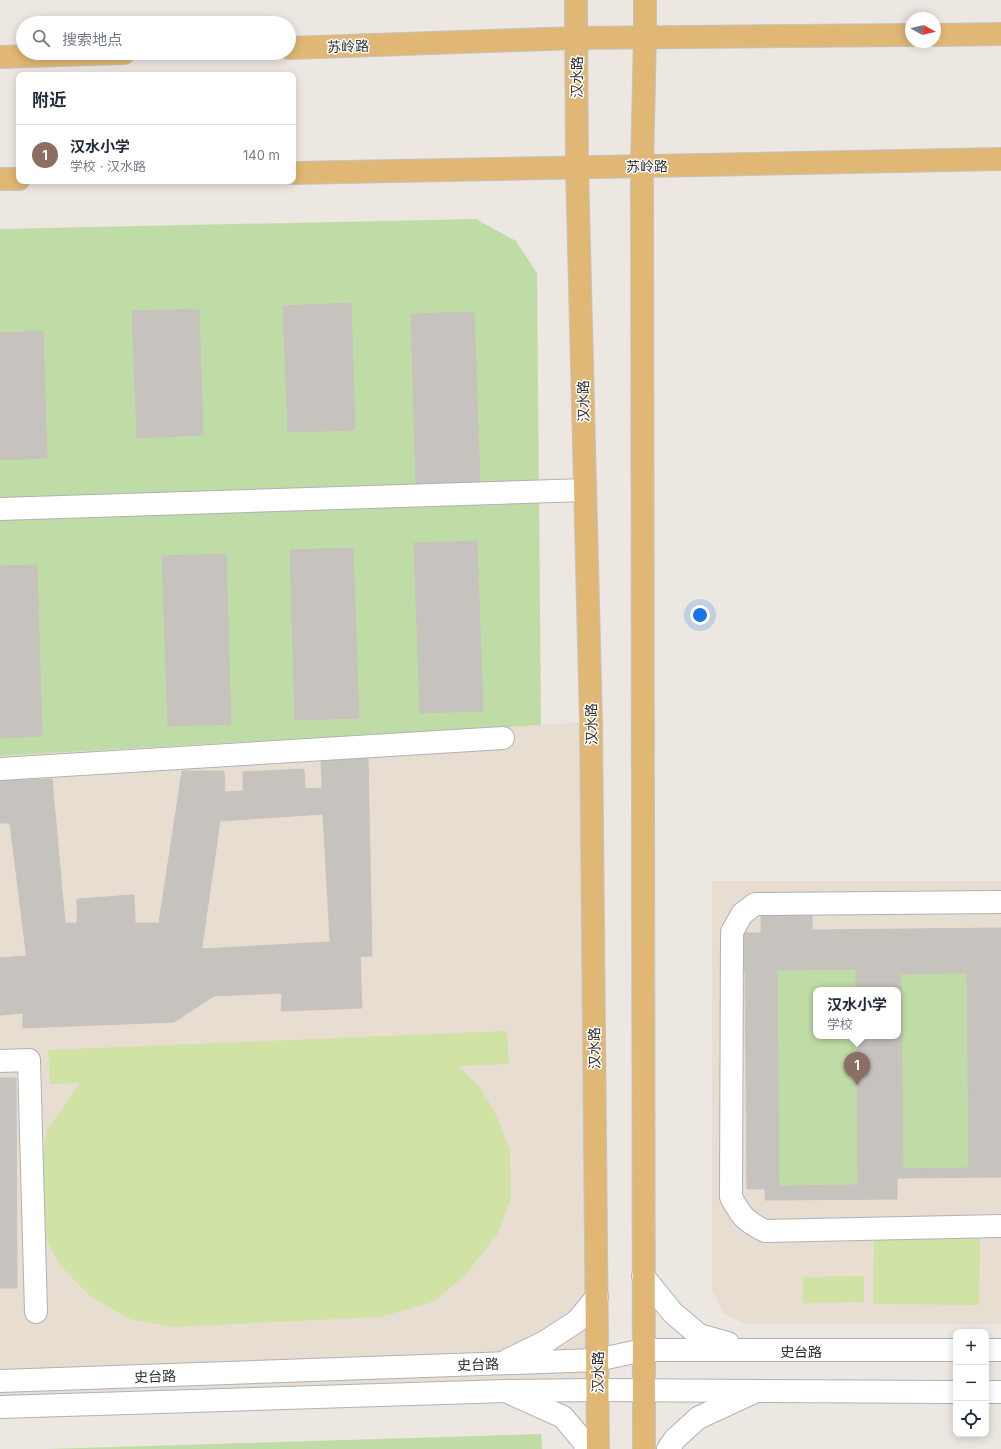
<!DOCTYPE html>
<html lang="zh">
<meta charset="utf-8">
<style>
:root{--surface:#fff;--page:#f2f2f3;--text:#1f2937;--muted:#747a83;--line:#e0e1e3;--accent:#5887e4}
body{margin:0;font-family:Inter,"Noto Sans SC",sans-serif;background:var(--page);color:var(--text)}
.controls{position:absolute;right:12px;bottom:12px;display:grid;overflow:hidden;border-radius:8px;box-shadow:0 2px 10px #0003}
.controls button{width:36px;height:36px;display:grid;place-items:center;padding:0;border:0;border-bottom:1px solid var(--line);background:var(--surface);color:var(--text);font:20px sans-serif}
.compass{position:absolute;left:905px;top:12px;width:36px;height:36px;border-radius:50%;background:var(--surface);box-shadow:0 2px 10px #0003;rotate:98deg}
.you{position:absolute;left:700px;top:615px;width:14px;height:14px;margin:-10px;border:3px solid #fff;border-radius:50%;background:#1a73e8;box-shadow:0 0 0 6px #1a73e833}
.badge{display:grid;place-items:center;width:26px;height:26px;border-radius:50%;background:var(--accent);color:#fff;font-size:13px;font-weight:700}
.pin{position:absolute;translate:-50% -33px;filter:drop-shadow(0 1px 2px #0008)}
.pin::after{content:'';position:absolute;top:21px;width:14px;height:12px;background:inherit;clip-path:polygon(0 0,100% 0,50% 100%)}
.popup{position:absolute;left:813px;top:987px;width:88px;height:52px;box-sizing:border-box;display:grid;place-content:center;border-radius:8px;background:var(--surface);filter:drop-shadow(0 1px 3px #0005);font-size:13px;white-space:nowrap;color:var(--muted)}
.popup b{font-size:15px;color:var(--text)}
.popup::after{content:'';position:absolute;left:50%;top:100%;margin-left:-8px;border:8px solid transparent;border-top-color:var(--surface)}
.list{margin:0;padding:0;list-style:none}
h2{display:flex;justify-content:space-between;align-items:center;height:52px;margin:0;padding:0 16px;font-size:17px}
h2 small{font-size:13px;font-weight:400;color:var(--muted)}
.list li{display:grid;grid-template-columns:26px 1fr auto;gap:12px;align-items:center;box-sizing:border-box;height:60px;padding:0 16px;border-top:1px solid var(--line)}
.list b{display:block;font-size:15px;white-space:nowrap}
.list p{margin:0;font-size:13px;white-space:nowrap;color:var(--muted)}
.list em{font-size:13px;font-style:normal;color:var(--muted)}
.icon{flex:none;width:22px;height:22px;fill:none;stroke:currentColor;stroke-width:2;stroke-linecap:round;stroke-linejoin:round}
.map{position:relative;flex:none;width:1001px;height:1449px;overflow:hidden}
.search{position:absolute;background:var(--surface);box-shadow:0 2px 10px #0003;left:16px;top:16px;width:280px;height:44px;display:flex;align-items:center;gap:10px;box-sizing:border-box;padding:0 14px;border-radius:22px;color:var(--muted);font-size:15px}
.panel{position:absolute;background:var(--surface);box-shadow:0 2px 10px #0003;left:16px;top:72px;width:280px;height:112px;border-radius:8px}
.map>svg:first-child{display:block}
.education{fill:#e8ddd1;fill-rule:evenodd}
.green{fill:#c0dca6}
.pitch{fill:#d0e2a4}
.building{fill:#c6c2bd;stroke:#c8c2bc;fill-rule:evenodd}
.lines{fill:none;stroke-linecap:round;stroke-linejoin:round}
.minor-casing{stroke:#aeb2b8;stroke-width:24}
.major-casing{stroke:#c4c4c4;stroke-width:24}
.minor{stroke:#fff;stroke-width:22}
.major{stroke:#e0b774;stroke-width:22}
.labels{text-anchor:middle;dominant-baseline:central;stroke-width:3;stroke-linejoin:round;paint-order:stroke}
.street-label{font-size:14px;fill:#2e2e2e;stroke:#fff}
</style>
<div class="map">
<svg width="1001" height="1449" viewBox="0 0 1001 1449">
<rect width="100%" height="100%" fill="#ede7e2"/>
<g class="education">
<polygon points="591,722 597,1390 0,1407 0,756"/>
<path d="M712 881H1001V1324H746L723 1313 712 1289ZM816 990H898V1036H816Z"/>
</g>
<g class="green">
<polygon points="476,219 516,241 537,273 541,725 0,756 0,229"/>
<polygon points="856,969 856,990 816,990 816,1036 857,1036 858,1185 779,1186 777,970"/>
<polygon points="967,973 969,1168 903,1169 901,974"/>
<polygon points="541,1434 542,1449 46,1449"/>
</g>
<g class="pitch">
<polygon points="507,1031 509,1064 458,1066 479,1086 495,1112 510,1150 511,1198 497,1235 465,1275 433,1302 380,1317 173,1327 130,1319 91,1297 59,1264 38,1223 38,1181 47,1130 80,1083 50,1084 48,1050"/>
<polygon points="874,1235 980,1237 979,1305 873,1304"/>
<polygon points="864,1276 864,1302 803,1303 803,1277"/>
</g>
<g class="building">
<polygon points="351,303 355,430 288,432 283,306"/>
<polygon points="199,309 203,435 137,438 132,311"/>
<polygon points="474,312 480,482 416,485 411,314"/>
<polygon points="43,331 47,458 0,460 0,333"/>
<polygon points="477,541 483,711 420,713 414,543"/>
<polygon points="353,548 359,718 295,720 290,550"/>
<polygon points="226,554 231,724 168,726 162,556"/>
<polygon points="37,565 42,736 0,738 0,566"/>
<polygon points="321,758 368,758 372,956 331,957 323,814 220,821 199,967 29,976 10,823 0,823 0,781 52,779 65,923 77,923 77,899 134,895 135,923 159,923 182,771 224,771 225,792 243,791 243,772 304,769 305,789 322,788"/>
<path d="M812 912V930L1001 928V1177L897 1178V1199L765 1200V1189H747L745 971H736V933H761V913ZM856 969V990H898V1036H857L858 1185 779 1186 777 970ZM967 973 969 1168 903 1169 901 974Z"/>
<polygon points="330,942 331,957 360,956 362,1008 281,1011 282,993 214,996 174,1022 23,1028 23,1013 0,1015 0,958 26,956 29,976 199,967 201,949"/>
<polygon points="0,1078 16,1078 17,1288 0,1288"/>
</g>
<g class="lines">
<defs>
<g id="minor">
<polyline points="0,509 585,490"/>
<polyline points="0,769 503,738"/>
<path d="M1001 902 755 904 742 914 732 932 731 1197C741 1216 745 1221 765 1231L1001 1226"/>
<polyline points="0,1061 29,1060 36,1312"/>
<polyline points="643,1276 673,1313 699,1335 728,1343"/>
<polyline points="986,1350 1001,1350"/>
<polyline points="508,1360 545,1342 577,1321 597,1297"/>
<polyline points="0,1381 597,1360 643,1350 956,1350"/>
<polyline points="986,1392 1001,1392"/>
<polyline points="512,1394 563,1417 584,1442 586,1449"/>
<polyline points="0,1407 506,1391 597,1390 956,1392"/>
<polyline points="668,1449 675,1439 698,1418 752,1393"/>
</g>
<g id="major">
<polyline points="576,0 577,167 591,722 598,1449"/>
<polyline points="935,35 1001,34"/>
<polyline points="289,48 576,38 911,35"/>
<polyline points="0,57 124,53"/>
<polyline points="293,173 1001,159"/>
<polyline points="0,179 19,179"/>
<polyline points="644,1449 642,166 645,37 645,0"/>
</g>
</defs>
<use href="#minor" class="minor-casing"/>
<use href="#major" class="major-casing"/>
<use href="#minor" class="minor"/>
<use href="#major" class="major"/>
</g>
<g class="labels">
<g class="street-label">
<text transform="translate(348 46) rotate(-2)">苏岭路</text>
<text transform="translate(576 77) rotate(-90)">汉水路</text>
<text transform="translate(647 166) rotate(-1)">苏岭路</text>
<text transform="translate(583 401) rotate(-91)">汉水路</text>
<text transform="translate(591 724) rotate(-91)">汉水路</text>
<text transform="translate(594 1048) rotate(-91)">汉水路</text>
<text x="801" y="1351">史台路</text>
<text transform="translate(478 1364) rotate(-2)">史台路</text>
<text transform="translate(597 1372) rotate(-90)">汉水路</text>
<text transform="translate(155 1376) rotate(-2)">史台路</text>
</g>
</g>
</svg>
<div class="controls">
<button>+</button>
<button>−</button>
<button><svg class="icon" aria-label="locate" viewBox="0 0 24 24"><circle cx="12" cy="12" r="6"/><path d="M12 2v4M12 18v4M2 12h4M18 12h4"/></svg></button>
</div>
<svg class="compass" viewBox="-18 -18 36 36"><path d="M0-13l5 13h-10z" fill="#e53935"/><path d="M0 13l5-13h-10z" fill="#747a83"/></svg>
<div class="you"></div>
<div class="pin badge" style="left:857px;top:1085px;background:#8d6e63">1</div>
<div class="popup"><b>汉水小学</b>学校</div>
<div class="search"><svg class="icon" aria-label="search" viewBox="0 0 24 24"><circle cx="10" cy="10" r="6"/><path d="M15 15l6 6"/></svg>搜索地点</div>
<section class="panel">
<h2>附近<small></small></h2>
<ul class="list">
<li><span class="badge" style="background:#8d6e63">1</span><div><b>汉水小学</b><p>学校 · 汉水路</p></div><em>140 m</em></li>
</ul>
</section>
</div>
